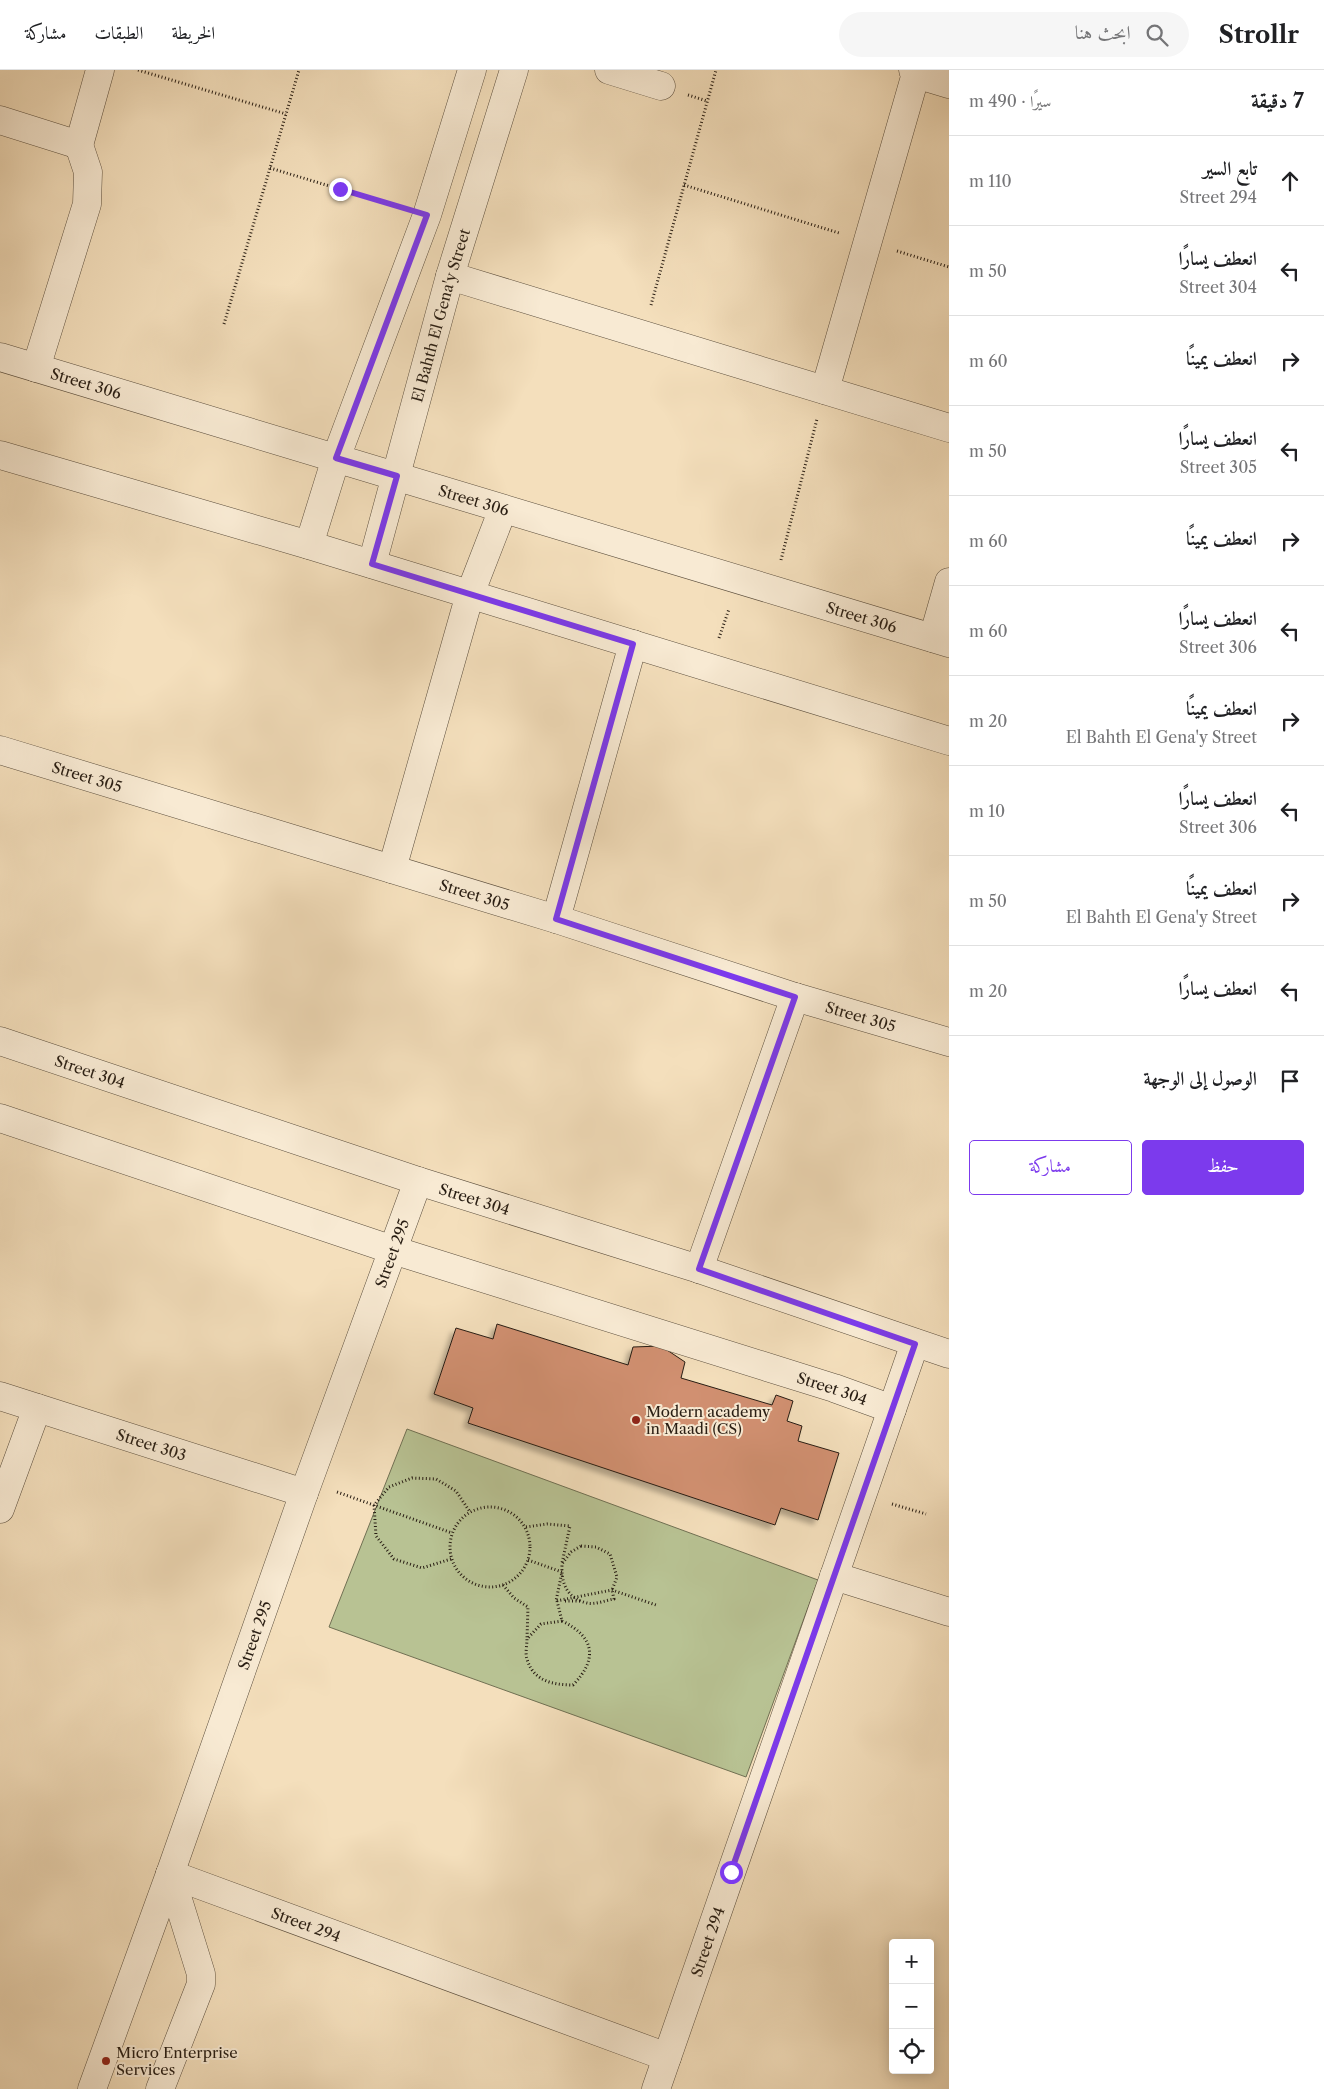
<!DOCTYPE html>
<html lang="ar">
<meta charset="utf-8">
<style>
:root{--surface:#fff;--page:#f6f6f6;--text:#202124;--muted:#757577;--line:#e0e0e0;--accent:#7c3aed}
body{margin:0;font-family:"Libre Caslon Text",Amiri,serif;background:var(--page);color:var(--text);direction:rtl}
.controls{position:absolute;right:15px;bottom:15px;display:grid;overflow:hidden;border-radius:5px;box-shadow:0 2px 12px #0003}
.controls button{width:45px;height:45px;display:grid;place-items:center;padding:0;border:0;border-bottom:1px solid var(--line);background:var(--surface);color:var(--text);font:25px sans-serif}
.stop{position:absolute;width:15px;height:15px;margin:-11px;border:4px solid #7c3aed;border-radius:50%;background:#fff}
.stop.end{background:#7c3aed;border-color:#fff;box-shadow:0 1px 5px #0008}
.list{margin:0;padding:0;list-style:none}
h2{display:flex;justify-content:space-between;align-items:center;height:65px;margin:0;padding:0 20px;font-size:21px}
h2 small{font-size:16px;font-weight:400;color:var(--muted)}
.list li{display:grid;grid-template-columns:32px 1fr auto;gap:15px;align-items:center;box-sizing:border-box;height:90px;padding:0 20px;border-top:1px solid var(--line)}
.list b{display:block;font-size:19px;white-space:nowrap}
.list p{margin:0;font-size:16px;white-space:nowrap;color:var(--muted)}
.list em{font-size:16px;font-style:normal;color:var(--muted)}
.actions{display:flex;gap:10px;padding:15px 20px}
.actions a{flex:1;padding:11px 0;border:1px solid var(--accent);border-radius:5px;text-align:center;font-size:18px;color:var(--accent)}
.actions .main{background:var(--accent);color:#fff}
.icon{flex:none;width:28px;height:28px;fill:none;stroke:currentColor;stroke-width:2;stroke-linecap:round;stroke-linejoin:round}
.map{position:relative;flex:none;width:949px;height:2019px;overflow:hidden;direction:ltr}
header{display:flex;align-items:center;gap:30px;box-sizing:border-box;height:70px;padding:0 25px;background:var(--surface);border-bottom:1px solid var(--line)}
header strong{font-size:24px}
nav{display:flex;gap:28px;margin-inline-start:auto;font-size:18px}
.search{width:350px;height:45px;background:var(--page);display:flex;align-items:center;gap:12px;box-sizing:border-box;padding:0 18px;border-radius:28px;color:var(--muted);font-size:19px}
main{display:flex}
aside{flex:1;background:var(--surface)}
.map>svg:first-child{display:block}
.green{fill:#b8c293;stroke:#707053}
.building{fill:#d19071;stroke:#281d13;filter:url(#shadow)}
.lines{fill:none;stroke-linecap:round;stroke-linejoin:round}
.minor-casing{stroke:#5b4e3d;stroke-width:29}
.path{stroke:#281d13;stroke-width:3;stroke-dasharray:1 2.5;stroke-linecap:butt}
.minor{stroke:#f8ead3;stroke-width:28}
.route{stroke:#7c3aed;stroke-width:6}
.poi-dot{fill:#8f2418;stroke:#f8ead3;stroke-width:2}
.labels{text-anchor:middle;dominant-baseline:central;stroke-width:4;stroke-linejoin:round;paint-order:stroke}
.street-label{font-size:15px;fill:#281d13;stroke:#f8ead3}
.poi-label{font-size:15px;fill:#281d13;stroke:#f8ead3;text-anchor:start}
</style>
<header>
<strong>Strollr</strong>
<div class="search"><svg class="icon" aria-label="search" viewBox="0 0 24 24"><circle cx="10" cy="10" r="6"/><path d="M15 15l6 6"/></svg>ابحث هنا</div>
<nav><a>الخريطة</a><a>الطبقات</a><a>مشاركة</a></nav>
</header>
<main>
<aside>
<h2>7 دقيقة<small>سيرًا · 490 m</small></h2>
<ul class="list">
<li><svg class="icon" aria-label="ahead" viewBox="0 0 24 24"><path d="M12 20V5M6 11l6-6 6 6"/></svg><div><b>تابع السير</b><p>Street 294</p></div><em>110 m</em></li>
<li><svg class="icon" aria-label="left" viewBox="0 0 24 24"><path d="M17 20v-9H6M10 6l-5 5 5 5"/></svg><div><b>انعطف يسارًا</b><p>Street 304</p></div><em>50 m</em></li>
<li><svg class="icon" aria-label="right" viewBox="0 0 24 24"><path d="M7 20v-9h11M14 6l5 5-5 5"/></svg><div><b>انعطف يمينًا</b></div><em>60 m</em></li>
<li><svg class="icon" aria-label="left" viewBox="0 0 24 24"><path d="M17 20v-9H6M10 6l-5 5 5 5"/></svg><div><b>انعطف يسارًا</b><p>Street 305</p></div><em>50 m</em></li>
<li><svg class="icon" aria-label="right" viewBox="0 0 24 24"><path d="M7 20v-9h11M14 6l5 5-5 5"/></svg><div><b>انعطف يمينًا</b></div><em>60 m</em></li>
<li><svg class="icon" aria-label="left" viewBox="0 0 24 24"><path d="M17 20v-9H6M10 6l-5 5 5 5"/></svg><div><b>انعطف يسارًا</b><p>Street 306</p></div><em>60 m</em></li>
<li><svg class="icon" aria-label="right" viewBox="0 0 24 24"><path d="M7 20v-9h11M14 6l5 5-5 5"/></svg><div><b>انعطف يمينًا</b><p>El Bahth El Gena'y Street</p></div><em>20 m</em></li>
<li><svg class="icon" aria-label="left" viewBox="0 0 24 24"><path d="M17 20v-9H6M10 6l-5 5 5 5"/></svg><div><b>انعطف يسارًا</b><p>Street 306</p></div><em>10 m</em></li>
<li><svg class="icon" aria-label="right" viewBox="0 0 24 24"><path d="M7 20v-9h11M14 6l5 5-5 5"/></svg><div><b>انعطف يمينًا</b><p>El Bahth El Gena'y Street</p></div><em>50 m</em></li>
<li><svg class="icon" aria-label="left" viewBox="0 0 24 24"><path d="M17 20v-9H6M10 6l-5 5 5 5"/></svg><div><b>انعطف يسارًا</b></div><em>20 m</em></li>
<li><svg class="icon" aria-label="arrive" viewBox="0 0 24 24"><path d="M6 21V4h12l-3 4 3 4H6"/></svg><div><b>الوصول إلى الوجهة</b></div></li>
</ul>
<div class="actions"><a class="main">حفظ</a><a>مشاركة</a></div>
</aside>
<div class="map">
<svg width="949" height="2019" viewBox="0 0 949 2019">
<defs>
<filter id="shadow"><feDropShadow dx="-4.5" dy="4.5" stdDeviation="2.5" flood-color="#0004"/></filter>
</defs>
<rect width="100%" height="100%" fill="#f4dfbc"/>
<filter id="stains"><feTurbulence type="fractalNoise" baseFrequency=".004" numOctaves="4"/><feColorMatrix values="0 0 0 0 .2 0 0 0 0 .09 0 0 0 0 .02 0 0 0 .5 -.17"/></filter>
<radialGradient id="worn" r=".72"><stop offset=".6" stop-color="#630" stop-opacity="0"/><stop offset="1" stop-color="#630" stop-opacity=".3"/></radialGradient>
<polygon class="green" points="407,1359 818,1510 746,1707 329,1557"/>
<polygon class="building" points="497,1254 628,1295 633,1277 661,1276 685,1292 681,1308 772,1335 776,1325 793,1331 787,1351 802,1356 798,1371 839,1383 818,1450 781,1438 775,1455 468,1353 473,1338 434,1324 456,1258 493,1269"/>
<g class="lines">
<defs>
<g id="minor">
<polyline points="609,0 661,16"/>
<polyline points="913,0 916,4 949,14"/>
<polyline points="0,50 79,75"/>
<polyline points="79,75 100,0"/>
<polyline points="450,206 949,358"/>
<path id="s1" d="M0 287 949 573"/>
<polyline points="36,298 87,134 88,102 79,75"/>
<polyline points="825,320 917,0"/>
<polyline points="0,385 309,475 949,671"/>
<polyline points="309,475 336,388 427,145 472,0"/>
<path id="s2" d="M372 494 450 206 514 0"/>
<polyline points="933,568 949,512"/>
<path id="s3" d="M0 680 556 849 795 927 949 972"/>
<polyline points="392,799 470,524 503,439"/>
<polyline points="556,849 633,574"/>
<path id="s4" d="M0 971 418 1111 699 1199 949 1284"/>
<path id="s5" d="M0 1048 393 1180 834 1318 892 1339"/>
<polyline points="699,1199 795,927"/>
<path id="s6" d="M0 1326 304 1423"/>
<polyline points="0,1439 37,1338"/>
<polyline points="834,1506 949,1542"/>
<path id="s7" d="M170 1804 667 1987"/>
<path id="s8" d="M92 2019 170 1804 304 1423 418 1111"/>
<polyline points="160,2019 201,1914 201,1904 170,1804"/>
<path id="s9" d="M656 2019 915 1273"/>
</g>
</defs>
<use href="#minor" class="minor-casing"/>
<g class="path">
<polyline points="138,0 286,44"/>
<polyline points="688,25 707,31"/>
<polyline points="270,98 399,137"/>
<polyline points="684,115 839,163"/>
<polyline points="897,181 949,197"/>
<polyline points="651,235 716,0"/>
<polyline points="224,254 299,0"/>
<polyline points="781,490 817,349"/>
<polyline points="719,568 729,539"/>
<polyline points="337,1422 452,1463"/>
<polyline points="892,1434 926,1444"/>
<circle cx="490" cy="1477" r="40"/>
<polyline points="526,1457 547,1454 570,1456 562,1493"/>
<path d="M581 1476 596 1477 610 1484 617 1507 612 1520 614 1529C606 1530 595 1535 587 1533 566 1528 561 1512 562 1494L571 1482Z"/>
<polyline points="451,1489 422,1498 394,1489 376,1466 374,1435 389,1417 412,1408 436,1409 456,1421 470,1442"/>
<polyline points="528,1490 562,1502 556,1531 612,1520 656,1535"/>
<polyline points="503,1515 514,1528 528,1537 527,1568"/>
<polyline points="557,1531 562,1551"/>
<polyline points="565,1531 582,1531"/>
<path d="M562 1551C595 1567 598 1589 573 1615 553 1615 533 1611 527 1589 525 1584 527 1575 527 1569L541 1554Z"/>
</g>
<use href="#minor" class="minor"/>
</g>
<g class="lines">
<polyline class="route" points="340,119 427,145 336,388 397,406 372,494 633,574 556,849 795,927 699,1199 915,1274 731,1802"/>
</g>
<g class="poi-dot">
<circle cx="636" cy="1350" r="5"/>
<circle cx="106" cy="1991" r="5"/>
</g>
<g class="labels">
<g class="street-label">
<text stroke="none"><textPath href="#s2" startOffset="258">El Bahth El Gena'y Street</textPath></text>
<text stroke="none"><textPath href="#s1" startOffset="90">Street 306</textPath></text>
<text stroke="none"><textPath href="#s1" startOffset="495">Street 306</textPath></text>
<text stroke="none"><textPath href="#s1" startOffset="900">Street 306</textPath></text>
<text stroke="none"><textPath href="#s3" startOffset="91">Street 305</textPath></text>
<text stroke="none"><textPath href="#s3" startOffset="496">Street 305</textPath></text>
<text stroke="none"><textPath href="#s3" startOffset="901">Street 305</textPath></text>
<text stroke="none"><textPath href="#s4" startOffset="95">Street 304</textPath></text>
<text stroke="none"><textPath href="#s4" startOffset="500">Street 304</textPath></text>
<text stroke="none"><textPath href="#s8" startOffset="888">Street 295</textPath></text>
<text stroke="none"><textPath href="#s5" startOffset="875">Street 304</textPath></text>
<text stroke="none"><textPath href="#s6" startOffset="159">Street 303</textPath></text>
<text stroke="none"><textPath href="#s8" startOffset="482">Street 295</textPath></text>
<text stroke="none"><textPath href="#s7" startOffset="145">Street 294</textPath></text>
<text stroke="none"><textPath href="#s9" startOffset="156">Street 294</textPath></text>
</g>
<g class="poi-label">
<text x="646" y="1341">Modern academy<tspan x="646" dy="17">in Maadi (CS)</tspan></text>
<text x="116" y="1982">Micro Enterprise<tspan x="116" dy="17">Services</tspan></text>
</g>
</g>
<rect width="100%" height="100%" filter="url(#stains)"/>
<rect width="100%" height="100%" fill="url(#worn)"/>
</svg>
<div class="controls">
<button>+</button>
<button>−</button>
<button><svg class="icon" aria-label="locate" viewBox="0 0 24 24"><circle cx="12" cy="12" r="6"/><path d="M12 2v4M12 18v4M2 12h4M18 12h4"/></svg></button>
</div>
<div class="stop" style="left:731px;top:1802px"></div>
<div class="stop end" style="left:340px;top:119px"></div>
</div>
</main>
